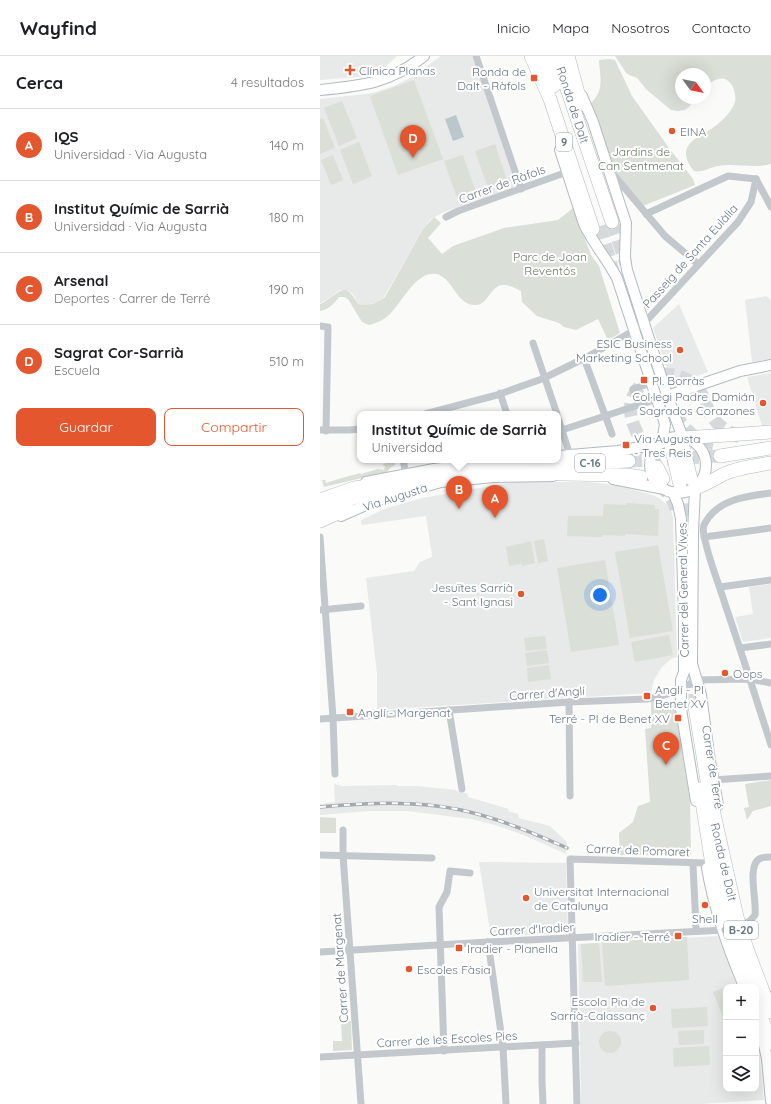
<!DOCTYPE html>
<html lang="es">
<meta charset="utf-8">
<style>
:root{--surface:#fff;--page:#f6f6f6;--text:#202124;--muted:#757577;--line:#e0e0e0;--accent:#e4572e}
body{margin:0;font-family:Quicksand,sans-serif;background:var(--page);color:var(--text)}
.controls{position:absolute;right:12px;bottom:12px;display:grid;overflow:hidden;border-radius:8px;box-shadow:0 4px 16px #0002}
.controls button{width:36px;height:36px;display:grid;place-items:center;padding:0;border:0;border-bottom:1px solid var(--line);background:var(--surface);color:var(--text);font:20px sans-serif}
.compass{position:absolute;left:355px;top:12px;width:36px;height:36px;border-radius:50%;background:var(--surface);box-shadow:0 4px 16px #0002;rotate:123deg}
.you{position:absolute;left:280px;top:539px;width:14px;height:14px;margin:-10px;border:3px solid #fff;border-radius:50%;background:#1a73e8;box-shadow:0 0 0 6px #1a73e833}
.badge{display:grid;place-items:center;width:26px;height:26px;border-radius:50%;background:var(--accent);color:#fff;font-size:13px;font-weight:700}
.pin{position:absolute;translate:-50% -33px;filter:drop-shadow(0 1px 2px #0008)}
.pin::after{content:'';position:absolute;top:21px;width:14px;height:12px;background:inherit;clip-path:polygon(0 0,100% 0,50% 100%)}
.popup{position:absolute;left:37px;top:355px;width:204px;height:52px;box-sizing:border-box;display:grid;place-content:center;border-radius:8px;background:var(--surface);filter:drop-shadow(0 1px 3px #0005);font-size:13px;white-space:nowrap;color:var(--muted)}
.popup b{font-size:15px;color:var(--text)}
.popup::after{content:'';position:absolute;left:50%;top:100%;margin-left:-8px;border:8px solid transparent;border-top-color:var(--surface)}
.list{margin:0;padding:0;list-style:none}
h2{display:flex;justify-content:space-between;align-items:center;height:52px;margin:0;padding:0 16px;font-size:17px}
h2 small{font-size:13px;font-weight:400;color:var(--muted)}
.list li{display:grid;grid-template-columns:26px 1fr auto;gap:12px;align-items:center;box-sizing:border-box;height:72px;padding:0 16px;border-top:1px solid var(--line)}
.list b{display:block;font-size:15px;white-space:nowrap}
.list p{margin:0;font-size:13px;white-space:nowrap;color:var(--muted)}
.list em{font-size:13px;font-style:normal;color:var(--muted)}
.actions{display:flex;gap:8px;padding:12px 16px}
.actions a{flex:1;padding:9px 0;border:1px solid var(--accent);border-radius:8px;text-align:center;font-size:14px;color:var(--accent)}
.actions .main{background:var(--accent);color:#fff}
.icon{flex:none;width:22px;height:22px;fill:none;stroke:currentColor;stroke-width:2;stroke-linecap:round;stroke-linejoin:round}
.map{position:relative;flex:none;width:451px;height:1048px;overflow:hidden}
header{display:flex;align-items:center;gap:24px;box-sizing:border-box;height:56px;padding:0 20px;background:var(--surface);border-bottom:1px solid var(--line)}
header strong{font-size:19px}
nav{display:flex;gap:22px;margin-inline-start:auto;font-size:14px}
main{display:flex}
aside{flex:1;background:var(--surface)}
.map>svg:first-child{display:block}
.built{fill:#e8e9e9}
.green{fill:#dadfd7}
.water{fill:#bbc7cb}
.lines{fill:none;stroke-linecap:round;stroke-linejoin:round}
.highway-tunnel{stroke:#d5d9db;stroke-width:13;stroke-dasharray:13 6;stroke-linecap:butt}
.secondary-casing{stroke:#b3babf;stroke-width:12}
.highway-casing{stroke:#b4b9bd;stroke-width:14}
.street{stroke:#c3c8cc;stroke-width:7}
.secondary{stroke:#fff;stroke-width:10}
.highway{stroke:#fff;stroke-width:13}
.rail-casing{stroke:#a2aab0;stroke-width:3.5}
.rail{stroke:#fff;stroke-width:2;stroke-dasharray:6;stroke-linecap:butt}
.street-bridge{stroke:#c3c8cc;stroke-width:7}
.poi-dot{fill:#e4572e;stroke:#fff;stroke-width:1.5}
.labels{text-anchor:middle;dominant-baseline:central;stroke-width:4;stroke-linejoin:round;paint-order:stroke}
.shield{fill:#fff;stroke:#939fa8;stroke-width:1}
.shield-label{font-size:11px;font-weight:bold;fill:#657683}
.poi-label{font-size:12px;fill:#657683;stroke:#fff;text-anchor:start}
.street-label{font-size:12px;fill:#657683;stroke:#fff}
.park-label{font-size:12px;fill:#687a64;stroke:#fff}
</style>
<header>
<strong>Wayfind</strong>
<nav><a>Inicio</a><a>Mapa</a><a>Nosotros</a><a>Contacto</a></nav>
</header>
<main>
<aside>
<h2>Cerca<small>4 resultados</small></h2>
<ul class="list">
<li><span class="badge">A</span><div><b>IQS</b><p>Universidad · Via Augusta</p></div><em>140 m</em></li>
<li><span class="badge">B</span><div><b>Institut Químic de Sarrià</b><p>Universidad · Via Augusta</p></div><em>180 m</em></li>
<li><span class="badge">C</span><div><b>Arsenal</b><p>Deportes · Carrer de Terré</p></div><em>190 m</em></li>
<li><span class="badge">D</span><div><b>Sagrat Cor-Sarrià</b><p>Escuela</p></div><em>510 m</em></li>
</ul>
<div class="actions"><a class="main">Guardar</a><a>Compartir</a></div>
</aside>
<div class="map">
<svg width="451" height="1048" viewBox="0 0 451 1048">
<rect width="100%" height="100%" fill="#fafaf8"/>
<g class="built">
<polygon points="0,0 77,0 65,11 56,17 38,21 0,24"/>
<polygon points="121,0 152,0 154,3 195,127 193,132 124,156 111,163 103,173 64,241 58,246 47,249 38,248 33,238 28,235 22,234 18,235 10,242 0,247 0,43 45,38 56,36 74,30 90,22"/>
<polygon points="446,240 451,244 451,303 432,306 425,244"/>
<polygon points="359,248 388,316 353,329 333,272"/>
<polygon points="451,317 451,372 443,373 427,321"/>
<polygon points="195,426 267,426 296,429 332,439 339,442 347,449 351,455 353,461 357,601 351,603 342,611 334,624 331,637 57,654 57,618 46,522 94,515 100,506 112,501 112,499 106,460 42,469 41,464 67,452 102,442"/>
<polygon points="451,528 451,582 423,586 415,561 433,558 429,531"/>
<polygon points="14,728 23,730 77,729 78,730 98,730 135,734 148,738 148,741 189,753 188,755 198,758 199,762 230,770 247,786 246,798 206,780 175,769 151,763 87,755 50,755 0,759 0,748 15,746"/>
<polygon points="159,806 246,807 248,877 171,881"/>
<polygon points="398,880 417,931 406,931 406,1033 436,1033 436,979 439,993 444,1044 382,1048 261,1048 258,888"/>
</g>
<g class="green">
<path d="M295 0H451V108C434 113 415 107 398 110 390 111 383 117 374 115 368 108 363 98 368 90 372 83 381 80 388 75 398 69 411 58 415 46 416 41 415 37 413 31 405 17 396 23 385 30V18H361V42H375L369 51 365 54 358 55 351 54 327 34 317 22 307 18Z"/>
<path d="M290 3 295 4 312 40 349 92 373 123 375 129 323 150 294 115 270 48C285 34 280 23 279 4Z"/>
<polygon points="94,24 123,103 78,119 50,40"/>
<polygon points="22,45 37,82 19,90 4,52"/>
<polygon points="3,62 15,92 0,98 0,63"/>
<polygon points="39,86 52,120 33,128 20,94"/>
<polygon points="175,88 187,125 168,132 155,95"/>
<polygon points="13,99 23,124 11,129 1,104"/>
<polygon points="143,99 156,136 137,142 124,105"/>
<path d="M253 152 271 199 279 210 300 277 288 284 278 263 256 274 244 271 239 267 217 260 202 246 201 235C196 233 190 229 184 229 171 228 168 249 156 249 136 250 133 221 116 218 97 214 82 246 70 258 64 264 57 267 49 269L42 266 28 243 24 241H19C15 247 8 254 0 255V248C19 240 23 221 38 248 49 250 56 248 65 241L103 173 114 161 121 167 108 182 122 198 133 190 184 172 238 164Z"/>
<path d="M72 404H74L75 409 70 412 67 416 4 431 2 424H6L5 426 7 427C10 425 33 419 40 417L41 418 58 413 64 414 65 410 62 409Z"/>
<polygon points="307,447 335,449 335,453 339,453 338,480 305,478 305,480 283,479 282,481 247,480 248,460 283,460 284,448 306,449"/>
<polygon points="224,483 228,505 218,507 214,485"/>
<polygon points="211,485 215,507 202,510 200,502 201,508 189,510 186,491"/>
<polygon points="338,489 353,575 310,582 295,496"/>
<polygon points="285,504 299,589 251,596 237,512"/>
<polygon points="349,579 353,599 315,606 311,586"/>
<polygon points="225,580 227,593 206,595 204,582"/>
<polygon points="227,594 229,607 207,610 205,597"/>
<polygon points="229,609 231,623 208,626 207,612"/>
<polygon points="331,646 354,646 370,745 371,799 300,799 299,777 313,766 318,750 330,746 325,673 331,672"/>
<polygon points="451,724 451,750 433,755 427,764 424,752 429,751 425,728"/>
<polygon points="0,761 16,762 16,777 0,777"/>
<polygon points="367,881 369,924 285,930 282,886"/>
<polygon points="279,887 282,926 263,926 261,888"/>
<polygon points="414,928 416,931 406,931 406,969 393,936"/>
<polygon points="387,951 388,970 352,972 351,953"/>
<polygon points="31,965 32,994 13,995 13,985 22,985 21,966"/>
<polygon points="384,974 384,988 359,989 358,975"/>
<circle cx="290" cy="986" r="11"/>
<polygon points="389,990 390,1009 354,1011 353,992"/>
</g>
<polygon class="water" points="136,59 144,81 133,85 125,63"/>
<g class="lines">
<g class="highway-tunnel">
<polyline points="292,166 306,208"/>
<polyline points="280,170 293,215"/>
<path d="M355 357C363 373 376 385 394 388"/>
<polyline points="309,405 400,400"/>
<path d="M337 411C325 387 296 358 319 331 336 311 368 316 381 337 386 345 387 355 393 362 399 371 410 377 420 381"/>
<path d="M321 421C339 428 350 434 356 453"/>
<polyline points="360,429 363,461"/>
<polyline points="375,619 375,651"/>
</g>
<defs>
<g id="secondary">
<path d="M0 34C42 30 70 27 104 0"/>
<polyline points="262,40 273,66 306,167 305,202 307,214 347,339 363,382"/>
<path d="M240 94 264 168C273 187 287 203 297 222L345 368 342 387"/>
<polyline points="341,342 420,315 451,309"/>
<circle cx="358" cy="409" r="28"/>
<polyline points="238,400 298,395 342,387"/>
<polyline points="293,423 344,433"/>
<polyline points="46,426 114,413 190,404"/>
<polyline points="375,432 373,477 372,608 381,639 390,705 398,749"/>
<polyline points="353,436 358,448 361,463 364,560 364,616 361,624 361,653 376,745"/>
<polyline points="21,460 55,445 121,426 174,421 233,420"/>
<path d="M387 812C394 853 407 890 423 928"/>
<polyline points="441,975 447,1003 451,1045"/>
</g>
<g id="highway">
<polyline points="211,0 230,43 273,173"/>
<polyline points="224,0 234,30"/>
<polyline points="236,0 292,166"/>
<polyline points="248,0 261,48"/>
<polyline points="363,382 451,376"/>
<polyline points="351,390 360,429"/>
<polyline points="363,391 371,423"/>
<polyline points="400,400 451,392"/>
<polyline points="337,411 343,423"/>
<polyline points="224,416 241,418 306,419 321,421"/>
<path d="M375 432C386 429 394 423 404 418 419 411 435 410 451 407"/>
<polyline points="0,444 34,432 55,429"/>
<path d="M0 455C36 439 81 426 120 419 182 409 246 408 309 405"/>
<polyline points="0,465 27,453"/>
<polyline points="375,651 388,731 417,861 427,893 451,956"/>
<polyline points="380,733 392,809 406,864 430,931"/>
<polyline points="436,946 451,987"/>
</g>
</defs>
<use href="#secondary" class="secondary-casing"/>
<use href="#highway" class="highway-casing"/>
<g class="street">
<polyline points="156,0 201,133"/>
<polyline points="292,117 345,180 378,208"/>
<polyline points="436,123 451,151"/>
<polyline points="326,158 408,120 436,123"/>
<polyline points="126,161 138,155 247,116"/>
<polyline points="0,270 8,271 6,375"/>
<polyline points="213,287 237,358"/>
<polyline points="264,302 292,378"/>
<polyline points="180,337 187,358"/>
<polyline points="318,347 313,333 325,329"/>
<polyline points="105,358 177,339 222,323 267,301 315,274 328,263 418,166 431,146 436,123"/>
<polyline points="238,362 250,399"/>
<polyline points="0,374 29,374 40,373"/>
<polyline points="242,374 337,343"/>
<polyline points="83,404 86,418"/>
<path d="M451 437C427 440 398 443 385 467 383 470 383 475 384 479 388 502 398 525 405 548 421 595 436 642 451 689"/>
<polyline points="0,481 13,662 15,718"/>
<polyline points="384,481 451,472"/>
<polyline points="400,531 451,524"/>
<polyline points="0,554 41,550"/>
<polyline points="420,592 451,588"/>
<polyline points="249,646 250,740"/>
<polyline points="129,654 142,733"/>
<polyline points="0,663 249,646 327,643 338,641 361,634 376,624 430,623 451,627"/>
<polyline points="393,724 451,720"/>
<polyline points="23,774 23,799 41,1048"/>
<polyline points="0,799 112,802"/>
<polyline points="373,809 376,871"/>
<path d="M421 869 430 865 435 859C437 845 427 811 439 803 442 801 447 801 451 801"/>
<polyline points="168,886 183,991 186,1048"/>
<polyline points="0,896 168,886 405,874"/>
<polyline points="222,989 222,1026 223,1048"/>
<polyline points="124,995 119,851 127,836 130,815 150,817"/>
<polyline points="0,1001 256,987"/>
<polyline points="257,1048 250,803 386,807"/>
</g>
<use href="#secondary" class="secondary"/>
<use href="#highway" class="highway"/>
<defs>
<path id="rail" d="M0 751C47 747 94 744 141 754 178 762 213 777 247 792"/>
</defs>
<use href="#rail" class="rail-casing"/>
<use href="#rail" class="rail"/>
<polyline class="street-bridge" points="405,874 421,869"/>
</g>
<g class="poi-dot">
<path d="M28 8h4v4h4v4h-4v4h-4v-4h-4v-4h4z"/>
<rect x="210" y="18" width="8" height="8" rx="2"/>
<circle cx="352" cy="75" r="4"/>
<circle cx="360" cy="294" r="4"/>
<rect x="320" y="320" width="8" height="8" rx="2"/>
<circle cx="443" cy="347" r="4"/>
<rect x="302" y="385" width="8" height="8" rx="2"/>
<circle cx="201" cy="538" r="4"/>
<circle cx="405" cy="617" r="4"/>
<rect x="323" y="636" width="8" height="8" rx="2"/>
<rect x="26" y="652" width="8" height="8" rx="2"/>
<rect x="354" y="658" width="8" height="8" rx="2"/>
<circle cx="206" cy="842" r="4"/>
<circle cx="385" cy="849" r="4"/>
<rect x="354" y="876" width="8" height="8" rx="2"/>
<rect x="135" y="888" width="8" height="8" rx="2"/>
<circle cx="89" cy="913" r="4"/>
<circle cx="333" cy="952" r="4"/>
</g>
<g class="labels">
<g class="shield">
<rect x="236" y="77" width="16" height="18" rx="3"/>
<rect x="255" y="398" width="30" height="18" rx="3"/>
<rect x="404" y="865" width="34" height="18" rx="3"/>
</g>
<g class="shield-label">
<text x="244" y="86">9</text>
<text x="270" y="407">C-16</text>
<text x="421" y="874">B-20</text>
</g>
<g class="poi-label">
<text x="39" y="14">Clínica Planas</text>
<text x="206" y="15" text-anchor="end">Ronda de<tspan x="206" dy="14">Dalt - Ràfols</tspan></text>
<text x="360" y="75">EINA</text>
<text x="352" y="287" text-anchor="end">ESIC Business<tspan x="352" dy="14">Marketing School</tspan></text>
<text x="332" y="324">Pl. Borràs</text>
<text x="435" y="340" text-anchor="end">Col·legi Padre Damián<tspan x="435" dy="14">Sagrados Corazones</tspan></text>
<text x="314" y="382">Via Augusta<tspan x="314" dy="14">- Tres Reis</tspan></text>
<text x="193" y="531" text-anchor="end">Jesuïtes Sarrià<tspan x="193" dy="14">- Sant Ignasi</tspan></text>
<text x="413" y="617">Oops</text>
<text x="335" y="633">Anglí - Pl<tspan x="335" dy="14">Benet XV</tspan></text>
<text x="38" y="656">Anglí - Margenat</text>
<text x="350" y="662" text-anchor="end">Terré - Pl de Benet XV</text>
<text x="214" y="835">Universitat Internacional<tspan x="214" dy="14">de Catalunya</tspan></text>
<text x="385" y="862" text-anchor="middle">Shell</text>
<text x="350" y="880" text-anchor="end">Iradier - Terré</text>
<text x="147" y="892">Iradier - Planella</text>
<text x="97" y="913">Escoles Fàsia</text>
<text x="325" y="945" text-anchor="end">Escola Pia de<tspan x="325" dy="14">Sarrià-Calassanç</tspan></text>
</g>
<g class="street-label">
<text transform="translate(253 49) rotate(72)">Ronda de Dalt</text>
<text transform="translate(182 128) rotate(-20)">Carrer de Ràfols</text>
<text transform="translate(370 200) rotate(-48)">Passeig de Santa Eulàlia</text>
<text transform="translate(75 441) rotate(-18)">Via Augusta</text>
<text transform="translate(363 534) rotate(-91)">Carrer del General Vives</text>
<text transform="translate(227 637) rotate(-4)">Carrer d'Anglí</text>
<text transform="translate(393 711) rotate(81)">Carrer de Terré</text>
<text transform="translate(318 794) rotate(2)">Carrer de Pomaret</text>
<text transform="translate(404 806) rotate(77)">Ronda de Dalt</text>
<text transform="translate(212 873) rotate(-3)">Carrer d'Iradier</text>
<text transform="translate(20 912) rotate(-94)">Carrer de Margenat</text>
<text transform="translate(127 983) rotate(-3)">Carrer de les Escoles Pies</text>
</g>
<g class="park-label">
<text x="321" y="95">Jardins de<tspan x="321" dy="14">Can Sentmenat</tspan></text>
<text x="230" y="200">Parc de Joan<tspan x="230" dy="14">Reventós</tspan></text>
</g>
</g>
</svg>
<div class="controls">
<button>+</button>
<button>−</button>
<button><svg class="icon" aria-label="layers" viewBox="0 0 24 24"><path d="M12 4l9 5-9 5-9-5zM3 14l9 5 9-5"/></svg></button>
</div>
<svg class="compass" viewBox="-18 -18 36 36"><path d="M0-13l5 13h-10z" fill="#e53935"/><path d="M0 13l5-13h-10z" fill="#757577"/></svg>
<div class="you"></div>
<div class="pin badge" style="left:175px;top:462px">A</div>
<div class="pin badge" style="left:139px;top:453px">B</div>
<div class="popup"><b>Institut Químic de Sarrià</b>Universidad</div>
<div class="pin badge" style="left:346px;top:709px">C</div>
<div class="pin badge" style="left:93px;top:102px">D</div>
</div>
</main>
